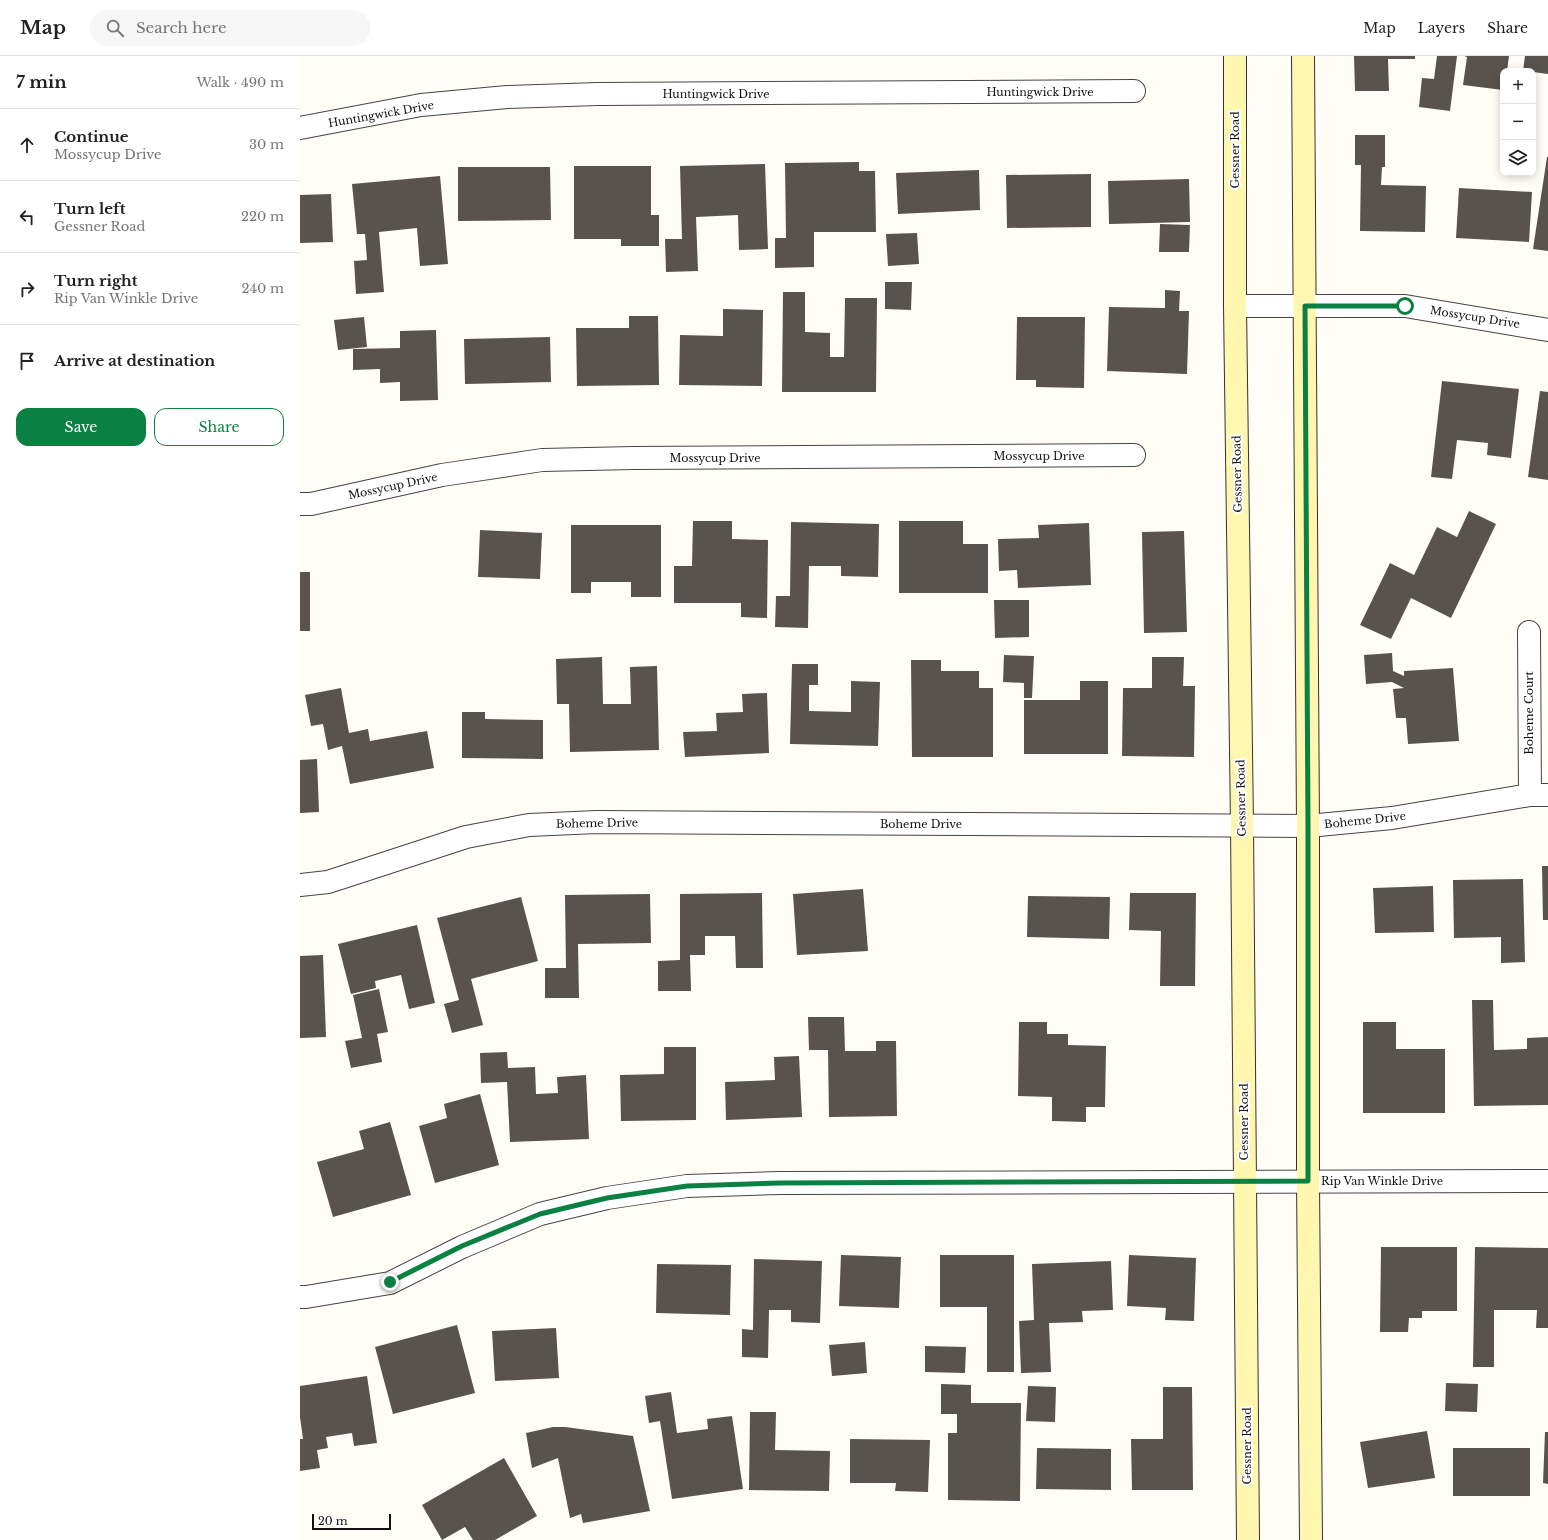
<!DOCTYPE html>
<meta charset="utf-8">
<style>
:root{--surface:#fff;--page:#f6f6f6;--text:#222;--muted:#767676;--line:#e0e0e0;--accent:#0b8043}
body{margin:0;font-family:"Libre Baskerville",serif;background:var(--page);color:var(--text)}
.controls{position:absolute;right:12px;top:12px;display:grid;overflow:hidden;border-radius:8px;box-shadow:0 2px 10px #0003}
.controls button{width:36px;height:36px;display:grid;place-items:center;padding:0;border:0;border-bottom:1px solid var(--line);background:var(--surface);color:var(--text);font:20px sans-serif}
.scale{position:absolute;left:12px;bottom:10px;width:79px;box-sizing:border-box;padding-left:4px;border:2px solid #111;border-top:0;font-size:11px;line-height:14px;white-space:nowrap;color:#111;-webkit-text-stroke:3px #fff;paint-order:stroke}
.stop{position:absolute;width:12px;height:12px;margin:-9px;border:3px solid #0b8043;border-radius:50%;background:#fff}
.stop.end{background:#0b8043;border-color:#fff;box-shadow:0 1px 4px #0008}
.list{margin:0;padding:0;list-style:none}
h2{display:flex;justify-content:space-between;align-items:center;height:52px;margin:0;padding:0 16px;font-size:17px}
h2 small{font-size:13px;font-weight:400;color:var(--muted)}
.list li{display:grid;grid-template-columns:26px 1fr auto;gap:12px;align-items:center;box-sizing:border-box;height:72px;padding:0 16px;border-top:1px solid var(--line)}
.list b{display:block;font-size:15px;white-space:nowrap}
.list p{margin:0;font-size:13px;white-space:nowrap;color:var(--muted)}
.list em{font-size:13px;font-style:normal;color:var(--muted)}
.actions{display:flex;gap:8px;padding:12px 16px}
.actions a{flex:1;padding:9px 0;border:1px solid var(--accent);border-radius:12px;text-align:center;font-size:14px;color:var(--accent)}
.actions .main{background:var(--accent);color:#fff}
.icon{flex:none;width:22px;height:22px;fill:none;stroke:currentColor;stroke-width:2;stroke-linecap:round;stroke-linejoin:round}
.map{position:relative;flex:none;width:1248px;height:1484px;overflow:hidden}
header{display:flex;align-items:center;gap:24px;box-sizing:border-box;height:56px;padding:0 20px;background:var(--surface);border-bottom:1px solid var(--line)}
header strong{font-size:19px}
nav{display:flex;gap:22px;margin-inline-start:auto;font-size:14px}
.search{width:280px;height:36px;background:var(--page);display:flex;align-items:center;gap:10px;box-sizing:border-box;padding:0 14px;border-radius:22px;color:var(--muted);font-size:15px}
main{display:flex}
aside{flex:1;background:var(--surface)}
.map>svg:first-child{display:block}
.building{fill:#5a524d}
.lines{fill:none;stroke-linecap:round;stroke-linejoin:round}
.street-casing{stroke:#444;stroke-width:24}
.secondary-casing{stroke:#333;stroke-width:24}
.street{stroke:#fff;stroke-width:22}
.secondary{stroke:#fff6b0;stroke-width:22}
.route{stroke:#0b8043;stroke-width:5}
.labels{text-anchor:middle;dominant-baseline:central;stroke-width:4;stroke-linejoin:round;paint-order:stroke}
.street-label{font-size:11px;fill:#111;stroke:#fff}
</style>
<header>
<strong>Map</strong>
<div class="search"><svg class="icon" aria-label="search" viewBox="0 0 24 24"><circle cx="10" cy="10" r="6"/><path d="M15 15l6 6"/></svg>Search here</div>
<nav><a>Map</a><a>Layers</a><a>Share</a></nav>
</header>
<main>
<aside>
<h2>7 min<small>Walk · 490 m</small></h2>
<ul class="list">
<li><svg class="icon" aria-label="ahead" viewBox="0 0 24 24"><path d="M12 20V5M6 11l6-6 6 6"/></svg><div><b>Continue</b><p>Mossycup Drive</p></div><em>30 m</em></li>
<li><svg class="icon" aria-label="left" viewBox="0 0 24 24"><path d="M17 20v-9H6M10 6l-5 5 5 5"/></svg><div><b>Turn left</b><p>Gessner Road</p></div><em>220 m</em></li>
<li><svg class="icon" aria-label="right" viewBox="0 0 24 24"><path d="M7 20v-9h11M14 6l5 5-5 5"/></svg><div><b>Turn right</b><p>Rip Van Winkle Drive</p></div><em>240 m</em></li>
<li><svg class="icon" aria-label="arrive" viewBox="0 0 24 24"><path d="M6 21V4h12l-3 4 3 4H6"/></svg><div><b>Arrive at destination</b></div></li>
</ul>
<div class="actions"><a class="main">Save</a><a>Share</a></div>
</aside>
<div class="map">
<svg width="1248" height="1484" viewBox="0 0 1248 1484">
<rect width="100%" height="100%" fill="#fffdf5"/>
<g class="building">
<polygon points="1054,0 1115,0 1115,3 1088,3 1089,35 1055,35"/>
<polygon points="1137,0 1157,0 1150,55 1119,51 1122,22 1134,23"/>
<polygon points="1164,0 1209,0 1207,15 1203,15 1203,34 1163,29 1167,1"/>
<polygon points="1225,0 1248,0 1248,18 1233,16 1233,15 1223,15"/>
<polygon points="1055,79 1085,79 1085,111 1082,111 1081,129 1126,130 1125,176 1060,175 1061,109 1055,109"/>
<polygon points="1247,101 1248,101 1248,195 1233,193"/>
<polygon points="559,106 559,115 575,115 576,176 514,176 514,211 475,212 475,182 486,182 485,107"/>
<polygon points="465,108 468,193 439,194 438,159 396,161 398,215 366,216 365,183 382,183 380,110"/>
<polygon points="274,110 351,110 351,159 359,159 359,190 321,190 321,183 274,183"/>
<polygon points="158,111 250,111 251,164 158,165"/>
<polygon points="679,114 680,154 598,158 596,117"/>
<polygon points="791,118 791,171 707,172 706,119"/>
<polygon points="140,120 148,208 120,210 117,172 79,176 84,236 56,238 54,205 67,204 65,178 57,178 52,128"/>
<polygon points="889,123 890,166 809,168 808,125"/>
<polygon points="1159,132 1232,136 1229,186 1156,182"/>
<polygon points="31,138 33,186 0,187 0,139"/>
<polygon points="860,168 890,169 889,196 859,196"/>
<polygon points="617,177 619,208 588,210 586,178"/>
<polygon points="585,226 612,226 611,254 585,253"/>
<polygon points="865,234 880,235 879,255 889,255 887,318 807,315 809,251 865,252"/>
<polygon points="483,236 505,236 505,276 530,277 530,301 544,301 545,242 577,242 576,336 482,336"/>
<polygon points="423,253 463,254 462,330 379,329 380,279 423,280"/>
<polygon points="329,260 358,260 359,329 277,330 276,272 329,272"/>
<polygon points="64,261 67,291 38,294 34,264"/>
<polygon points="717,261 785,261 784,332 736,331 736,324 716,324"/>
<polygon points="136,274 138,344 100,345 100,326 80,327 80,313 53,314 53,293 100,292 100,275"/>
<polygon points="250,281 251,326 165,328 164,283"/>
<polygon points="1142,325 1219,333 1211,402 1187,399 1188,387 1157,384 1152,423 1131,421"/>
<polygon points="1240,335 1248,336 1248,424 1228,421"/>
<polygon points="1169,455 1196,468 1151,562 1111,542 1091,583 1060,569 1090,507 1114,519 1137,471 1157,481"/>
<polygon points="393,465 432,465 432,483 468,484 467,562 441,561 441,547 374,547 374,510 392,510"/>
<polygon points="599,465 663,465 663,488 688,488 688,537 599,537"/>
<polygon points="491,466 579,468 578,521 541,520 541,510 509,510 508,572 475,571 476,540 490,540"/>
<polygon points="789,467 791,529 718,532 717,514 699,515 698,483 739,482 738,469"/>
<polygon points="271,469 361,469 361,541 331,541 331,526 291,526 291,537 271,537"/>
<polygon points="180,474 242,477 240,523 178,521"/>
<polygon points="884,475 887,576 844,577 842,476"/>
<rect x="0" y="516" width="10" height="59"/>
<polygon points="694,544 729,544 729,581 695,582"/>
<polygon points="1092,597 1093,615 1104,620 1104,615 1153,612 1159,685 1108,688 1106,662 1096,662 1093,633 1104,632 1092,626 1066,628 1064,599"/>
<polygon points="704,599 734,600 732,642 724,642 724,627 703,626"/>
<polygon points="302,601 303,648 331,648 330,611 357,610 359,694 270,696 269,648 257,648 256,603"/>
<polygon points="852,601 884,601 883,630 895,630 894,701 822,700 823,632 852,632"/>
<polygon points="611,604 641,604 641,615 679,615 679,632 693,632 693,701 612,701"/>
<polygon points="492,608 518,608 518,629 509,629 509,655 551,656 551,625 580,626 578,690 490,688"/>
<polygon points="780,625 808,625 808,698 724,698 724,644 780,644"/>
<polygon points="41,632 49,677 68,673 70,685 127,675 134,712 50,728 42,690 28,694 23,668 11,670 5,639"/>
<polygon points="467,637 469,697 385,701 383,676 417,675 416,657 443,656 442,638"/>
<polygon points="162,656 185,656 185,663 243,664 243,703 162,702"/>
<polygon points="17,703 19,756 0,757 0,704"/>
<polygon points="1242,810 1248,810 1248,864 1243,864"/>
<polygon points="1223,823 1225,906 1201,907 1201,881 1154,882 1153,824"/>
<polygon points="1133,830 1134,876 1075,877 1073,832"/>
<polygon points="563,833 568,895 497,899 493,838"/>
<polygon points="462,837 463,912 436,912 435,880 405,880 405,899 390,899 391,935 358,935 358,905 380,904 380,838"/>
<polygon points="830,837 896,837 895,930 860,930 861,875 829,874"/>
<polygon points="350,838 351,887 278,888 279,942 245,942 245,912 266,912 265,839"/>
<polygon points="728,840 810,841 809,883 727,881"/>
<polygon points="221,841 238,905 171,923 183,969 152,977 144,948 159,944 137,862"/>
<polygon points="117,869 135,947 109,953 101,919 75,925 76,932 51,938 38,888"/>
<polygon points="23,899 26,981 0,982 0,900"/>
<polygon points="79,933 88,976 77,978 82,1006 51,1012 45,985 62,982 53,939"/>
<polygon points="1172,944 1193,944 1194,994 1227,993 1227,982 1248,981 1248,1049 1174,1050"/>
<polygon points="508,961 544,961 545,995 576,995 576,985 596,985 597,1060 529,1061 528,994 509,994"/>
<polygon points="719,966 747,966 747,978 768,978 768,989 806,990 805,1051 786,1051 786,1066 752,1065 752,1041 718,1040"/>
<polygon points="1063,966 1096,966 1096,993 1145,993 1145,1057 1063,1057"/>
<polygon points="364,991 396,991 396,1064 321,1065 320,1019 364,1018"/>
<polygon points="207,996 208,1012 235,1011 236,1038 258,1037 257,1021 286,1019 289,1083 210,1086 207,1026 181,1027 180,997"/>
<polygon points="499,1000 502,1061 426,1064 425,1026 475,1024 474,1001"/>
<polygon points="180,1038 199,1109 135,1127 119,1070 147,1062 144,1048"/>
<polygon points="90,1066 111,1139 33,1161 17,1106 64,1093 59,1075"/>
<polygon points="1081,1191 1157,1191 1157,1255 1122,1255 1122,1262 1109,1262 1108,1276 1080,1276"/>
<polygon points="1175,1191 1248,1192 1248,1272 1236,1272 1237,1254 1194,1254 1194,1311 1173,1311"/>
<polygon points="541,1199 601,1201 599,1252 539,1250"/>
<polygon points="640,1199 714,1199 714,1316 687,1316 687,1251 640,1251"/>
<polygon points="829,1199 896,1202 894,1265 865,1264 866,1252 827,1250"/>
<polygon points="454,1203 522,1205 520,1267 491,1266 491,1254 469,1254 468,1302 442,1301 442,1273 453,1274"/>
<polygon points="811,1205 813,1254 782,1255 783,1266 749,1267 751,1316 721,1317 719,1265 734,1264 732,1208"/>
<polygon points="357,1208 431,1209 430,1259 356,1257"/>
<polygon points="157,1269 175,1337 93,1358 75,1291"/>
<polygon points="256,1272 259,1322 195,1325 192,1275"/>
<polygon points="565,1286 567,1317 532,1320 529,1289"/>
<polygon points="625,1290 666,1291 665,1317 625,1316"/>
<polygon points="67,1320 77,1387 54,1390 52,1377 26,1381 28,1392 17,1394 20,1412 0,1415 0,1383 3,1383 0,1361 0,1330"/>
<polygon points="1146,1327 1178,1328 1177,1356 1145,1355"/>
<polygon points="641,1328 671,1329 671,1347 721,1347 720,1445 648,1444 648,1377 657,1377 657,1358 641,1358"/>
<polygon points="728,1330 756,1331 755,1366 726,1365"/>
<polygon points="863,1331 892,1331 893,1434 832,1434 831,1383 863,1383"/>
<polygon points="371,1336 377,1377 408,1373 407,1363 432,1360 443,1433 372,1443 360,1365 349,1367 345,1340"/>
<polygon points="450,1356 476,1356 475,1394 530,1395 529,1435 449,1434"/>
<polygon points="253,1371 265,1371 333,1380 350,1455 283,1467 281,1458 270,1462 258,1402 232,1412 226,1377"/>
<polygon points="1127,1375 1135,1422 1068,1432 1060,1386"/>
<polygon points="1245,1376 1248,1376 1248,1428 1243,1427"/>
<polygon points="550,1383 630,1384 628,1436 595,1435 596,1427 550,1427"/>
<polygon points="737,1392 811,1393 811,1434 736,1433"/>
<rect x="1153" y="1392" width="77" height="48"/>
<polygon points="204,1402 237,1460 195,1484 173,1484 165,1471 142,1484 122,1449"/>
</g>
<g class="lines">
<defs>
<g id="street">
<polyline points="0,72 121,49 207,41 298,38 834,35"/>
<polyline points="935,250 1105,250 1248,274"/>
<polyline points="0,448 11,448 142,419 242,404 333,402 834,399"/>
<polyline points="1229,576 1230,739"/>
<polyline points="0,829 28,826 166,781 229,769 297,766 1008,770 1092,762 1230,739 1248,739"/>
<polyline points="0,1241 6,1241 90,1227 162,1191 240,1158 307,1142 387,1130 480,1127 1248,1125"/>
</g>
<g id="secondary">
<polyline points="935,0 935,250 942,769 948,1484"/>
<polyline points="1003,0 1008,770 1008,1125 1011,1484"/>
</g>
</defs>
<use href="#street" class="street-casing"/>
<use href="#secondary" class="secondary-casing"/>
<use href="#street" class="street"/>
<use href="#secondary" class="secondary"/>
</g>
<g class="lines">
<polyline class="route" points="90,1226 162,1190 240,1158 307,1142 387,1130 480,1127 1008,1125 1008,770 1005,250 1105,250"/>
</g>
<g class="labels">
<g class="street-label">
<text x="740" y="36">Huntingwick Drive</text>
<text x="416" y="38">Huntingwick Drive</text>
<text transform="translate(81 58) rotate(-10)">Huntingwick Drive</text>
<text transform="translate(935 94) rotate(-90)">Gessner Road</text>
<text transform="translate(1175 261) rotate(9)">Mossycup Drive</text>
<text x="739" y="400">Mossycup Drive</text>
<text x="415" y="402">Mossycup Drive</text>
<text transform="translate(937 418) rotate(-91)">Gessner Road</text>
<text transform="translate(93 430) rotate(-12)">Mossycup Drive</text>
<text transform="translate(1229 657) rotate(-90)">Boheme Court</text>
<text transform="translate(941 742) rotate(-91)">Gessner Road</text>
<text transform="translate(1065 764) rotate(-6)">Boheme Drive</text>
<text transform="translate(297 767) rotate(-1)">Boheme Drive</text>
<text x="621" y="768">Boheme Drive</text>
<text transform="translate(944 1066) rotate(-90)">Gessner Road</text>
<text x="1082" y="1125">Rip Van Winkle Drive</text>
<text transform="translate(947 1390) rotate(-90)">Gessner Road</text>
</g>
</g>
</svg>
<div class="controls">
<button>+</button>
<button>−</button>
<button><svg class="icon" aria-label="layers" viewBox="0 0 24 24"><path d="M12 4l9 5-9 5-9-5zM3 14l9 5 9-5"/></svg></button>
</div>
<div class="scale">20 m</div>
<div class="stop" style="left:1105px;top:250px"></div>
<div class="stop end" style="left:90px;top:1226px"></div>
</div>
</main>
